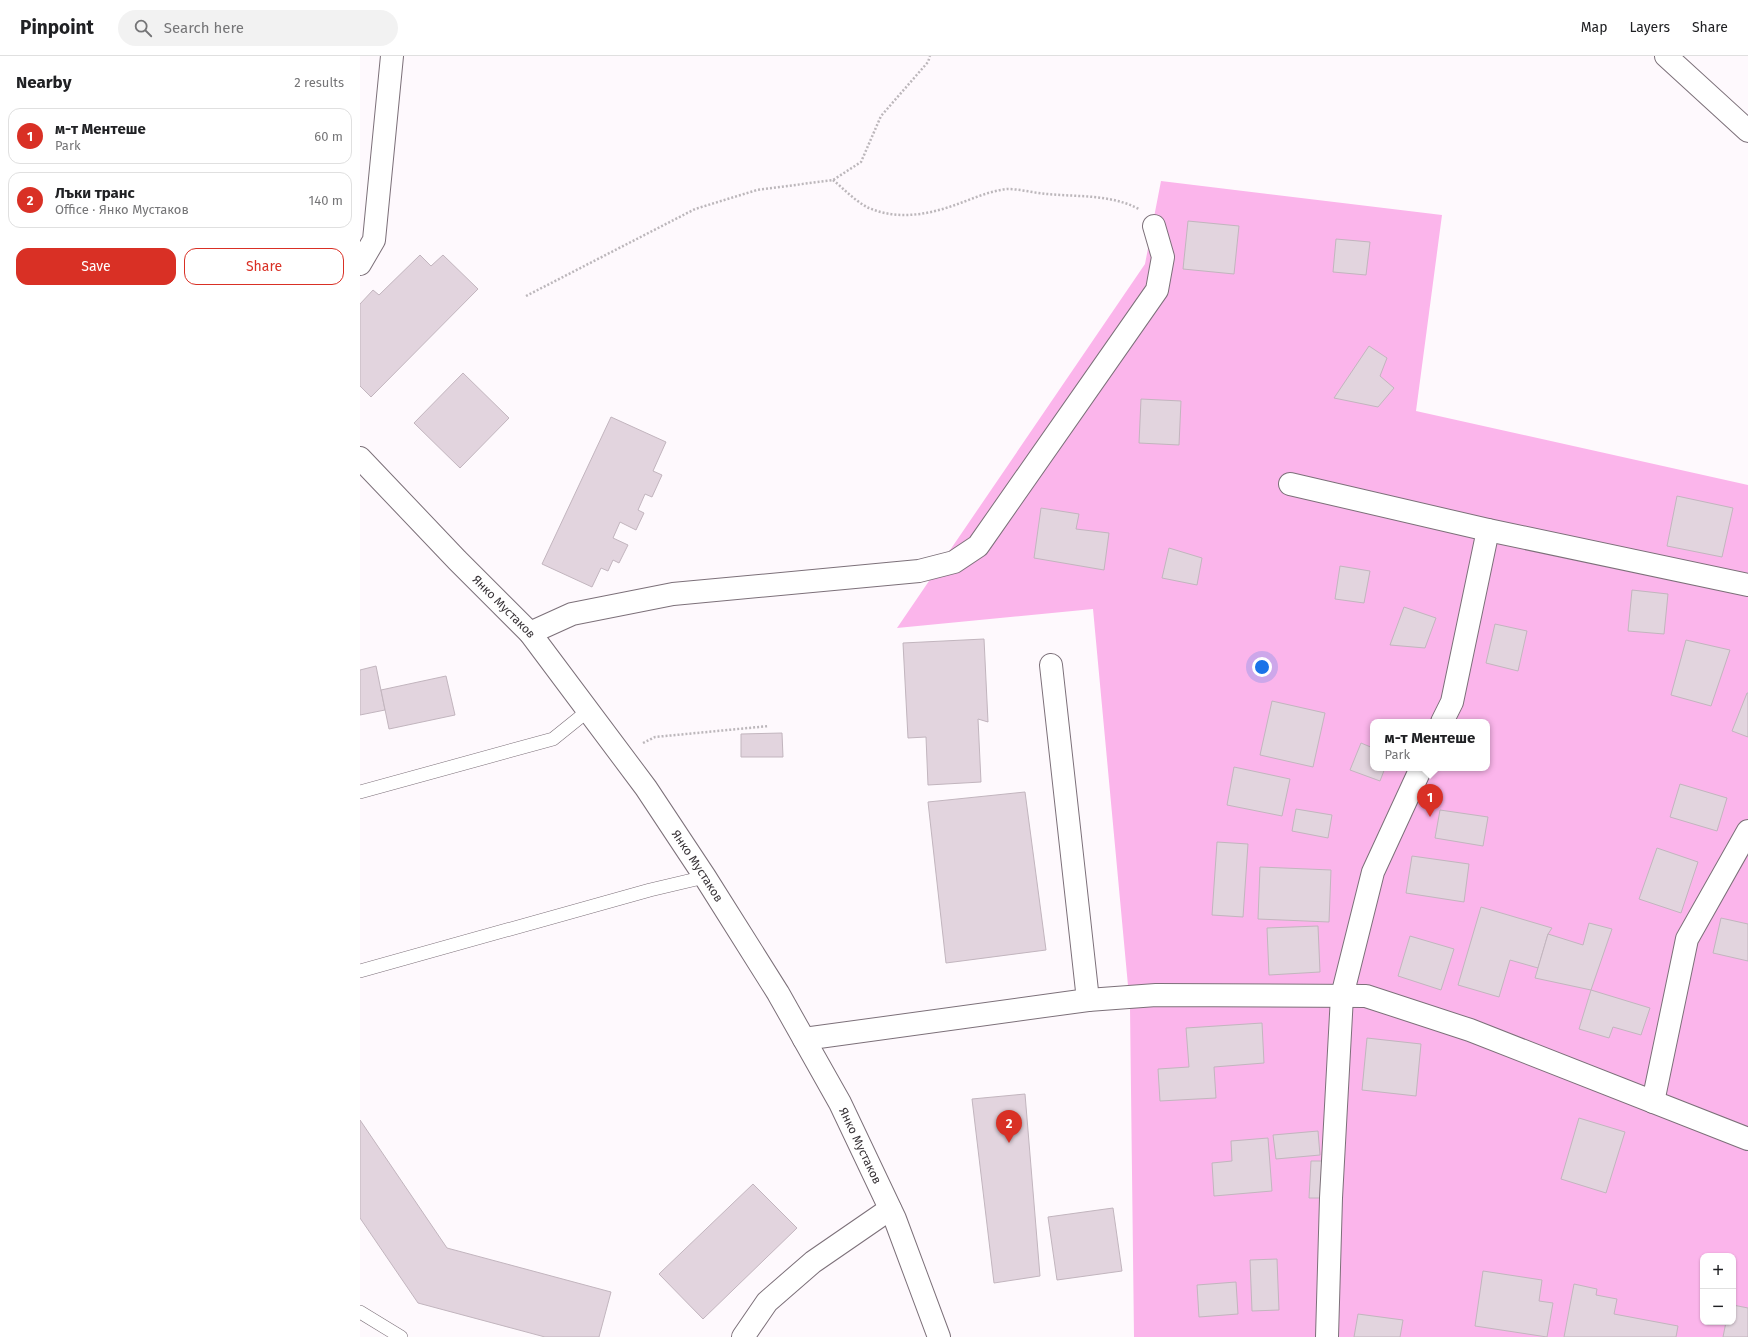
<!DOCTYPE html>
<meta charset="utf-8">
<style>
:root{--surface:#fff;--page:#f2f2f2;--text:#202124;--muted:#757577;--line:#e0e0e0;--accent:#d93025}
body{margin:0;font-family:"Fira Sans",sans-serif;background:var(--page);color:var(--text)}
.controls{position:absolute;right:12px;bottom:12px;display:grid;overflow:hidden;border-radius:8px;box-shadow:0 1px 3px #0004}
.controls button{width:36px;height:36px;display:grid;place-items:center;padding:0;border:0;border-bottom:1px solid var(--line);background:var(--surface);color:var(--text);font:20px sans-serif}
.you{position:absolute;left:902px;top:611px;width:14px;height:14px;margin:-10px;border:3px solid #fff;border-radius:50%;background:#1a73e8;box-shadow:0 0 0 6px #1a73e833}
.badge{display:grid;place-items:center;width:26px;height:26px;border-radius:50%;background:var(--accent);color:#fff;font-size:13px;font-weight:700}
.pin{position:absolute;translate:-50% -33px;filter:drop-shadow(0 1px 2px #0008)}
.pin::after{content:'';position:absolute;top:21px;width:14px;height:12px;background:inherit;clip-path:polygon(0 0,100% 0,50% 100%)}
.popup{position:absolute;left:1010px;top:663px;width:120px;height:52px;box-sizing:border-box;display:grid;place-content:center;border-radius:8px;background:var(--surface);filter:drop-shadow(0 1px 3px #0005);font-size:13px;white-space:nowrap;color:var(--muted)}
.popup b{font-size:15px;color:var(--text)}
.popup::after{content:'';position:absolute;left:50%;top:100%;margin-left:-8px;border:8px solid transparent;border-top-color:var(--surface)}
.list{margin:0;padding:0;list-style:none}
h2{display:flex;justify-content:space-between;align-items:center;height:52px;margin:0;padding:0 16px;font-size:17px}
h2 small{font-size:13px;font-weight:400;color:var(--muted)}
.list li{display:grid;grid-template-columns:26px 1fr auto;gap:12px;align-items:center;box-sizing:border-box;height:56px;margin:0 8px 8px;padding:0 8px;border:1px solid var(--line);border-radius:12px}
.list b{display:block;font-size:15px;white-space:nowrap}
.list p{margin:0;font-size:13px;white-space:nowrap;color:var(--muted)}
.list em{font-size:13px;font-style:normal;color:var(--muted)}
.actions{display:flex;gap:8px;padding:12px 16px}
.actions a{flex:1;padding:9px 0;border:1px solid var(--accent);border-radius:12px;text-align:center;font-size:14px;color:var(--accent)}
.actions .main{background:var(--accent);color:#fff}
.icon{flex:none;width:22px;height:22px;fill:none;stroke:currentColor;stroke-width:2;stroke-linecap:round;stroke-linejoin:round}
.map{position:relative;flex:none;width:1388px;height:1281px;overflow:hidden}
header{display:flex;align-items:center;gap:24px;box-sizing:border-box;height:56px;padding:0 20px;background:var(--surface);border-bottom:1px solid var(--line)}
header strong{font-size:19px}
nav{display:flex;gap:22px;margin-inline-start:auto;font-size:14px}
.search{width:280px;height:36px;background:var(--page);display:flex;align-items:center;gap:10px;box-sizing:border-box;padding:0 14px;border-radius:22px;color:var(--muted);font-size:15px}
main{display:flex}
aside{flex:1;background:var(--surface)}
.map>svg:first-child{display:block}
.green{fill:#fbb5eb;fill-rule:evenodd}
.building{fill:#e2d4de;stroke:#c2b5be}
.lines{fill:none;stroke-linecap:round;stroke-linejoin:round}
.lane-casing{stroke:#7c7079;stroke-width:14}
.street-casing{stroke:#7c7079;stroke-width:24}
.secondary-casing{stroke:#7c7079;stroke-width:24}
.path{stroke:#bcb7bb;stroke-width:2.5;stroke-dasharray:2 2;stroke-linecap:butt}
.lane{stroke:#fff;stroke-width:13}
.street{stroke:#fff;stroke-width:22}
.secondary{stroke:#fff;stroke-width:22}
.labels{text-anchor:middle;dominant-baseline:central;stroke-width:4;stroke-linejoin:round;paint-order:stroke}
.street-label{font-size:12px;fill:#373236;stroke:#fef9fd}
</style>
<header>
<strong>Pinpoint</strong>
<div class="search"><svg class="icon" aria-label="search" viewBox="0 0 24 24"><circle cx="10" cy="10" r="6"/><path d="M15 15l6 6"/></svg>Search here</div>
<nav><a>Map</a><a>Layers</a><a>Share</a></nav>
</header>
<main>
<aside>
<h2>Nearby<small>2 results</small></h2>
<ul class="list">
<li><span class="badge">1</span><div><b>м-т Ментeше</b><p>Park</p></div><em>60 m</em></li>
<li><span class="badge">2</span><div><b>Лъки транс</b><p>Office · Янко Мустаков</p></div><em>140 m</em></li>
</ul>
<div class="actions"><a class="main">Save</a><a>Share</a></div>
</aside>
<div class="map">
<svg width="1388" height="1281" viewBox="0 0 1388 1281">
<rect width="100%" height="100%" fill="#fef9fd"/>
<path class="green" d="M801 125 1082 159 1056 355 1388 429V1281H774L770 951 733 553 537 572 785 208ZM1013 666H1127V712H1013ZM1343 1200H1373V1266H1343Z"/>
<g class="building">
<polygon points="828,165 879,170 874,218 823,213"/>
<polygon points="976,183 1010,186 1006,219 973,216"/>
<polygon points="60,199 71,210 83,199 118,233 11,341 0,330 0,248 13,234 19,239"/>
<polygon points="1009,290 1027,302 1020,320 1034,332 1018,351 974,342"/>
<polygon points="103,317 149,362 100,412 54,367"/>
<polygon points="781,343 821,345 819,389 779,387"/>
<polygon points="251,361 306,386 293,415 302,419 292,441 285,438 278,454 284,457 276,474 260,466 253,482 268,489 259,507 253,504 248,515 241,512 232,531 182,508"/>
<polygon points="1317,440 1373,452 1362,501 1307,490"/>
<polygon points="681,452 719,458 716,473 749,477 744,514 674,502"/>
<polygon points="809,492 842,502 837,529 802,522"/>
<polygon points="980,510 1010,515 1004,547 975,543"/>
<polygon points="1272,534 1308,538 1304,578 1268,575"/>
<polygon points="1044,551 1076,562 1065,592 1030,589"/>
<polygon points="1135,568 1167,575 1158,615 1126,607"/>
<polygon points="624,583 628,666 618,663 621,726 568,729 566,681 548,682 543,587"/>
<polygon points="1326,584 1370,594 1351,650 1311,639"/>
<polygon points="16,610 25,654 0,659 0,614"/>
<polygon points="86,620 95,659 29,673 21,634"/>
<polygon points="1387,637 1388,637 1388,681 1372,675"/>
<polygon points="912,645 965,657 953,711 900,699"/>
<polygon points="422,677 423,701 381,701 381,678"/>
<polygon points="1001,687 1013,692 1013,712 1025,712 1020,725 990,714"/>
<polygon points="874,711 930,723 922,760 867,749"/>
<polygon points="1320,728 1367,742 1357,775 1310,761"/>
<polygon points="665,736 686,894 586,907 568,746"/>
<polygon points="936,753 972,759 968,782 932,775"/>
<polygon points="1080,754 1128,761 1123,790 1075,782"/>
<polygon points="857,786 888,788 883,861 852,859"/>
<polygon points="1297,792 1338,806 1321,857 1279,843"/>
<polygon points="1052,800 1109,808 1104,846 1046,837"/>
<polygon points="900,811 971,814 969,866 898,863"/>
<polygon points="1121,851 1192,872 1188,878 1178,912 1150,904 1139,941 1098,929"/>
<polygon points="1361,862 1388,868 1388,905 1353,897"/>
<polygon points="1229,867 1252,873 1231,934 1175,922 1188,878 1223,889"/>
<polygon points="958,870 960,916 909,919 907,872"/>
<polygon points="1050,880 1094,893 1081,934 1038,920"/>
<polygon points="1231,934 1290,952 1281,979 1253,971 1249,982 1219,973"/>
<polygon points="902,967 904,1007 854,1011 856,1042 800,1045 798,1013 829,1011 826,972"/>
<polygon points="1007,982 1061,988 1056,1040 1002,1034"/>
<polygon points="665,1038 680,1220 634,1227 612,1043"/>
<polygon points="1219,1062 1265,1076 1246,1137 1201,1123"/>
<polygon points="0,1064 87,1192 251,1236 239,1281 185,1281 58,1247 0,1162"/>
<polygon points="958,1075 960,1099 916,1103 913,1079"/>
<polygon points="908,1082 912,1135 854,1140 852,1107 872,1105 871,1085"/>
<polygon points="951,1105 967,1105 965,1142 949,1142"/>
<polygon points="393,1128 437,1172 343,1263 299,1218"/>
<polygon points="753,1152 762,1215 697,1224 688,1161"/>
<polygon points="917,1203 919,1254 892,1255 890,1204"/>
<polygon points="1123,1215 1182,1224 1179,1245 1193,1247 1187,1281 1115,1270"/>
<polygon points="876,1226 878,1258 839,1261 837,1229"/>
<polygon points="1214,1228 1237,1233 1236,1239 1257,1243 1254,1258 1318,1270 1316,1281 1204,1281"/>
<polygon points="1373,1249 1388,1252 1388,1281 1363,1281 1366,1266 1373,1266"/>
<polygon points="998,1258 1043,1264 1040,1281 994,1281"/>
</g>
<g class="lines">
<defs>
<g id="lane">
<polyline points="0,736 193,683 229,654"/>
<polyline points="0,915 290,834 345,821"/>
<polyline points="0,1256 41,1281"/>
</g>
<g id="street">
<polyline points="1306,0 1388,75"/>
<polyline points="0,208 14,184 32,0"/>
<polyline points="930,428 1128,474 1388,529"/>
<polyline points="170,577 212,558 313,538 559,515 594,506 618,490 797,234 803,201 794,170"/>
<polyline points="691,609 728,944"/>
<polyline points="1082,666 1092,646 1128,474"/>
<polyline points="444,983 728,944 796,939 1006,940 1110,974 1388,1083"/>
<polyline points="1293,1046 1327,883 1388,775"/>
<polyline points="383,1281 407,1246 453,1206 530,1153"/>
<polyline points="967,1281 971,1142 982,940 1013,816 1061,712"/>
</g>
<g id="secondary">
<path id="s1" d="M0 402 97 504 170 577 286 732 345 821 418 937 480 1047 535 1163 579 1281"/>
</g>
</defs>
<use href="#lane" class="lane-casing"/>
<use href="#street" class="street-casing"/>
<use href="#secondary" class="secondary-casing"/>
<g class="path">
<path d="M473 124C484 133 496 146 509 152 537 164 567 159 595 149 612 143 629 135 647 133 660 133 674 137 687 138 718 141 750 138 779 153"/>
<polyline points="166,240 335,153 397,134 473,124 501,106 521,60 568,6 570,0"/>
<polyline points="283,687 295,681 409,670"/>
</g>
<use href="#lane" class="lane"/>
<use href="#street" class="street"/>
<use href="#secondary" class="secondary"/>
</g>
<g class="labels">
<g class="street-label">
<text stroke="none"><textPath href="#s1" startOffset="207">Янко Мустаков</textPath></text>
<text stroke="none"><textPath href="#s1" startOffset="531">Янко Мустаков</textPath></text>
<text stroke="none"><textPath href="#s1" startOffset="855">Янко Мустаков</textPath></text>
</g>
</g>
</svg>
<div class="controls">
<button>+</button>
<button>−</button>
</div>
<div class="you"></div>
<div class="pin badge" style="left:1070px;top:761px">1</div>
<div class="popup"><b>м-т Ментeше</b>Park</div>
<div class="pin badge" style="left:649px;top:1087px">2</div>
</div>
</main>
